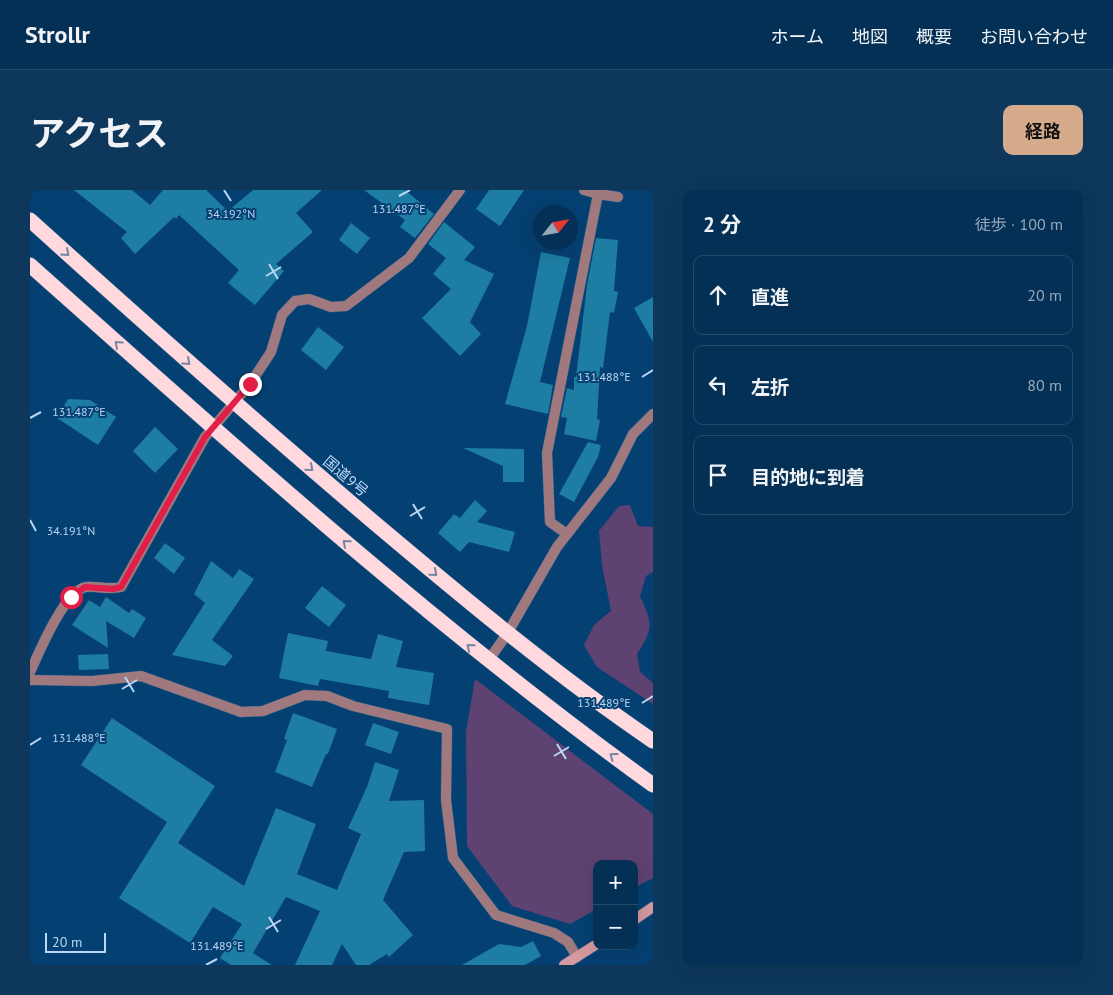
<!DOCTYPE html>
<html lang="ja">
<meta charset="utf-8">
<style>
:root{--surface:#043056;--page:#0d385c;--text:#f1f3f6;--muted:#97a9b9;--line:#254b6c;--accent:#d6ab8b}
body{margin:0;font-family:"PT Sans","Noto Sans JP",sans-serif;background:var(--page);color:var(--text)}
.controls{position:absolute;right:15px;bottom:15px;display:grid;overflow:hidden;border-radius:10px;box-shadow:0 5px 20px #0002}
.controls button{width:45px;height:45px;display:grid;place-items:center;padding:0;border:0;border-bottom:1px solid var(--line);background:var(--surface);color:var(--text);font:25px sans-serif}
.compass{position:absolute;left:503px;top:15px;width:45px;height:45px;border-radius:50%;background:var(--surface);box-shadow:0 5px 20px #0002;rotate:59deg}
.scale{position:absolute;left:15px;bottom:12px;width:61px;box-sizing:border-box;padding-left:5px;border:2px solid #bbd6f4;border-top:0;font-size:14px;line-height:18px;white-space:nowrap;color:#bbd6f4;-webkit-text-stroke:4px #054072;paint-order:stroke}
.stop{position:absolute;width:15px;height:15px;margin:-11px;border:4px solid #e11d48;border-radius:50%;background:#fff}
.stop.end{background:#e11d48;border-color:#fff;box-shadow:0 1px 5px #0008}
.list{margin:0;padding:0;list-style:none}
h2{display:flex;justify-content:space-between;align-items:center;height:65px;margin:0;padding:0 20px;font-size:21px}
h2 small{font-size:16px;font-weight:400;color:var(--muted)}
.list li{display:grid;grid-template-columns:32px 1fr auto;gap:15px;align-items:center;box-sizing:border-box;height:80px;margin:0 10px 10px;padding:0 10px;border:1px solid var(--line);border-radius:10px}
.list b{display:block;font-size:19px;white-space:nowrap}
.list em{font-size:16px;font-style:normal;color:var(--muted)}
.icon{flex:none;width:28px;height:28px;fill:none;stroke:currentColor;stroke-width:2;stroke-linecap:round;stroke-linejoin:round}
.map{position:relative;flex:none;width:623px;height:775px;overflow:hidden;border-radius:10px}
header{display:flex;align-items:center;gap:30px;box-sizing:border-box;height:70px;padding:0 25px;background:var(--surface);border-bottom:1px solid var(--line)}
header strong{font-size:24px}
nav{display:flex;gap:28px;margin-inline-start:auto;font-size:18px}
.intro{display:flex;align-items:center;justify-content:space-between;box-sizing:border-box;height:120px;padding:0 30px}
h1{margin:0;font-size:35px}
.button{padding:12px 22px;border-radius:10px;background:var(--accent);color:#111;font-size:18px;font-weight:700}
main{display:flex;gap:30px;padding:0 30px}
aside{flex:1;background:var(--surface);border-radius:10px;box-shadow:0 5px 20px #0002}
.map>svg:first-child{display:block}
.green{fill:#5e4271}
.building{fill:#1d7da3}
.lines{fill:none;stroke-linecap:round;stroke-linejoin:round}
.street-casing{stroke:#265b89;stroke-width:11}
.secondary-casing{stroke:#265b89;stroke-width:11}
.highway-casing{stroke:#265b89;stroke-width:16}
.street{stroke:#9f797d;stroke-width:10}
.secondary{stroke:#d599a0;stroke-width:10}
.highway{stroke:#ffd9dd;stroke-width:15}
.oneway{stroke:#7685a2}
.route{stroke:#e11d48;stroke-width:6}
.ticks{fill:none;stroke:#bbd6f4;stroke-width:2}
.labels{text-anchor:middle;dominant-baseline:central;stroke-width:4;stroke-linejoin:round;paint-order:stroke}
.street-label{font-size:15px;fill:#bbd6f4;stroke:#054072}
.ticks-label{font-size:12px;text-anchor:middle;fill:#bbd6f4;stroke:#054072;stroke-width:4;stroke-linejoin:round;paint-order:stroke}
</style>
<header>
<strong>Strollr</strong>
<nav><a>ホーム</a><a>地図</a><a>概要</a><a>お問い合わせ</a></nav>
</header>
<div class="intro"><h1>アクセス</h1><a class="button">経路</a></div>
<main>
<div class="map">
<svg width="623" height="775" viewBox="0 0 623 775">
<rect width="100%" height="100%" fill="#054072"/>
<g class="green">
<path d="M600 315 608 336 623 337V382L616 386 610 406C623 434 623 439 607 464L610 482 623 493V514L567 477 554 455 564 435 581 421 572 375 569 341 589 316Z"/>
<polygon points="445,489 623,624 623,688 604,698 604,674 567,674 567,719 540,734 482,716 437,656 436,542"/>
</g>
<g class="building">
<polygon points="44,0 102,0 120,15 133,0 176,0 198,21 223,0 292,0 266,23 283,42 246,74 254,81 225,115 198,93 209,80 149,25 146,29 144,27 105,64 91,48 97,42"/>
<polygon points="334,0 375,0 404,24 385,48 370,37 375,30"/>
<polygon points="459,0 494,0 470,36 446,19"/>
<polygon points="414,32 445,57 434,70 464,84 440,132 451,144 430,166 392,128 421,99 403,84 416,68 398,54"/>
<polygon points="321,33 340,48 327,64 309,50"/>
<polygon points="566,48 588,50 584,101 588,102 584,123 580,122 573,178 570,177 567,229 570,230 566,251 534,244 537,228 531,227 537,198 544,200 544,187 546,187 557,95"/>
<polygon points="511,62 540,68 510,192 523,195 518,224 475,214 497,136"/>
<polygon points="623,107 623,152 604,118"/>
<polygon points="288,137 314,157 296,180 271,160"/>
<polygon points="38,209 60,210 86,227 68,255 27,228"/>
<polygon points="125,237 148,259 125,283 103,261"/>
<polygon points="558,252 571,255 568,267 544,312 529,304"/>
<polygon points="433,258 494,259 494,292 473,292 473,276"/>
<polygon points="445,310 457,321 447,332 485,342 479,362 439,352 430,362 408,343 424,324 430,328"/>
<polygon points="135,353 155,368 144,384 124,368"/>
<polygon points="181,371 203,388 209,379 224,389 182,450 203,466 195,476 142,465 175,413 164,404"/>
<polygon points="292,396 316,415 299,437 275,418"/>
<polygon points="76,407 99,423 102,419 116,428 104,448 76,431 78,458 42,435 59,410 70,417"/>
<polygon points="258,443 298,451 296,461 341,469 348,444 373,451 366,477 404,483 399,515 358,508 359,501 290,489 288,496 249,488"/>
<polygon points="78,464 79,479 49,480 48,465"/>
<polygon points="263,523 307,539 298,564 296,564 282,597 245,582 257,550 254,549"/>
<polygon points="82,528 185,596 148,653 214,696 246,618 286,634 267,684 307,700 331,644 318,638 337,597 345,572 369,580 359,611 394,610 395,661 374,662 353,710 383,745 359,767 357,764 339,775 326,775 312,754 302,775 265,775 290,721 256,707 223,763 242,775 201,775 190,768 212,734 183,717 160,753 89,708 137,632 51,575"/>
<polygon points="343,533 369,542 361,564 335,555"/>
<polygon points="503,751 511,766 495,775 432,775 469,754 491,757"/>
</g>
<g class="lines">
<defs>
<g id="street">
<polyline points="568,4 588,7"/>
<polyline points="537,344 520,332 517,263 568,4 554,0"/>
<polyline points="458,471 477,444 527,357 581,288 603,244 623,224"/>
<path d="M0 482C9 463 34 401 56 397 68 396 79 400 91 397L175 247 220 194 241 162 252 125 265 111 279 109 301 117 316 116 379 68 430 0"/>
<polyline points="0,490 62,491 111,486 211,522 233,521 275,505 297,506 323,516 417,539 416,610 423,668 466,725 524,743 538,752 547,767"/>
</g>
<g id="secondary">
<polyline points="604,730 623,717"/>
<polyline points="534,775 567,754"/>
</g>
<g id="highway">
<path d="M0 30C114 133 229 235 347 335 436 410 526 485 623 551"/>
<path d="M0 75C202 255 403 436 623 595"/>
</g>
</defs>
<use href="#street" class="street-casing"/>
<use href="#secondary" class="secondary-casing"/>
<use href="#highway" class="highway-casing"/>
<use href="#street" class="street"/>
<use href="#secondary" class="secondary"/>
<use href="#highway" class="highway"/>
</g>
<defs><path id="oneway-chevron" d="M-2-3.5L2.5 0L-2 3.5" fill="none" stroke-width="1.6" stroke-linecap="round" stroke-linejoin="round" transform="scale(1.25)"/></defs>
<g class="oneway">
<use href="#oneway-chevron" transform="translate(36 63) rotate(42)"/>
<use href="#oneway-chevron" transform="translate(88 154) rotate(-138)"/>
<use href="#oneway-chevron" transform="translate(157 172) rotate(42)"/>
<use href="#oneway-chevron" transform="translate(280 278) rotate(40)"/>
<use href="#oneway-chevron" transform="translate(316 353) rotate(-139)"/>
<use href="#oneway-chevron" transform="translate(404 383) rotate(40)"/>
<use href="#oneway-chevron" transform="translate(440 457) rotate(-141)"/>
<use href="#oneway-chevron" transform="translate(583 566) rotate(-144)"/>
</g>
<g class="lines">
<polyline class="route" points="41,407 55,397 83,399 91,397 175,247 220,194"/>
</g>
<path class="ticks" d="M194 0 201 11M369 6 380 0M239 74 248 89M236 86 251 77M612 187 623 180M0 228 11 222M383 314 392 329M380 326 395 317M0 330 6 341M95 487 104 502M92 499 107 490M612 513 623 506M527 554 536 569M0 555 11 548M524 566 539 557M239 727 248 742M236 739 251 730M176 775 187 769"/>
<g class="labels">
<g class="street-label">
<text transform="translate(316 286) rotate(40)">国道9号</text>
</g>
</g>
<g class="ticks-label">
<text x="369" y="23">131.487°E</text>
<text x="201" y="28">34.192°N</text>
<text x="574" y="191">131.488°E</text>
<text x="49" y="226">131.487°E</text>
<text x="41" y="345">34.191°N</text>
<text x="574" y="517">131.489°E</text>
<text x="49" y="552">131.488°E</text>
<text x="187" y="760">131.489°E</text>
</g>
</svg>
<div class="controls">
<button>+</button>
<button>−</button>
</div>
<svg class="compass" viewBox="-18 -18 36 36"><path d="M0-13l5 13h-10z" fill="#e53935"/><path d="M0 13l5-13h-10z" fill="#97a9b9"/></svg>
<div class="scale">20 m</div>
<div class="stop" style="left:41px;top:407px"></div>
<div class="stop end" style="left:220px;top:194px"></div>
</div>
<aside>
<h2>2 分<small>徒歩 · 100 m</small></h2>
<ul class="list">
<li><svg class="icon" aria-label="ahead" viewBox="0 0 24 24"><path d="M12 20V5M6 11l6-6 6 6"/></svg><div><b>直進</b></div><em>20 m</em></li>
<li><svg class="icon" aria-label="left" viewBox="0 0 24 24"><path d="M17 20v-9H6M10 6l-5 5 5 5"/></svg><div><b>左折</b></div><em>80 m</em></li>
<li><svg class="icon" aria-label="arrive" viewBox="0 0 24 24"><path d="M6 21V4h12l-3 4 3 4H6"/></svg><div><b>目的地に到着</b></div></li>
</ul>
</aside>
</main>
